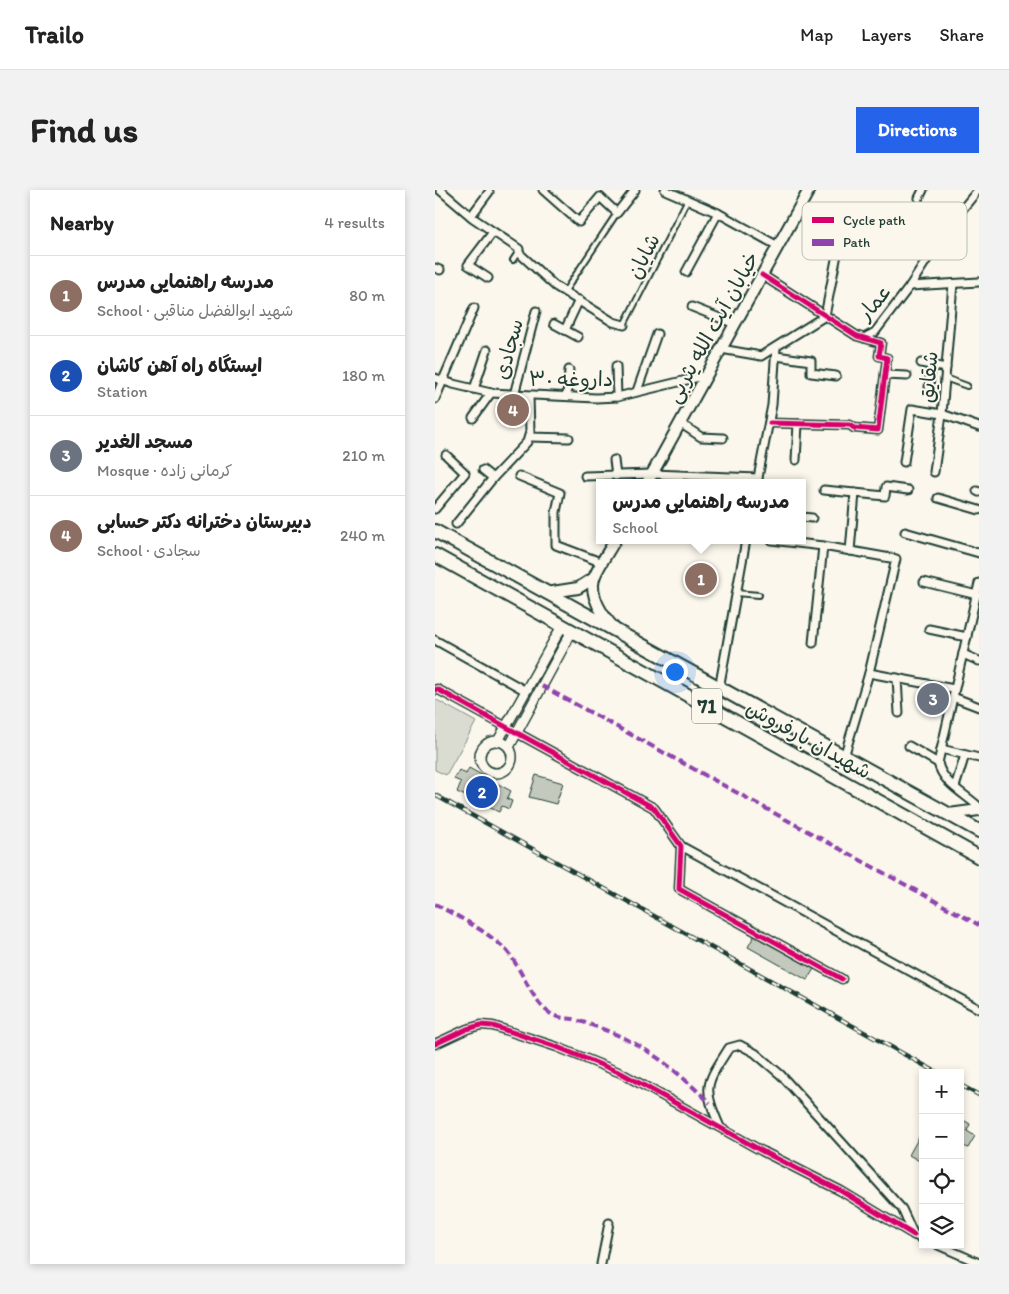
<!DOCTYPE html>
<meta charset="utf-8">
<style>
:root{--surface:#fff;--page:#f2f2f2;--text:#222;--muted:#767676;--line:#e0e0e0;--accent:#2563eb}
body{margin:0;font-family:Itim,"Playpen Sans Arabic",sans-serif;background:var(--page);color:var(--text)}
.controls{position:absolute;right:15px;bottom:15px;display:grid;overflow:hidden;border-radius:0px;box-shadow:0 2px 8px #0003}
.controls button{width:45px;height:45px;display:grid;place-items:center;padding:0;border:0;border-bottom:1px solid var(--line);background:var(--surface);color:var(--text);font:25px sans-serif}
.you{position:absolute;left:239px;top:481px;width:18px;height:18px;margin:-12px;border:4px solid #fff;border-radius:50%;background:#1a73e8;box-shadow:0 0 0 8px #1a73e833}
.badge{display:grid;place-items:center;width:32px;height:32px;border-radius:50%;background:var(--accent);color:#fff;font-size:16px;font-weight:700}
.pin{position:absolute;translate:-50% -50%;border:2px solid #fff;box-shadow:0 1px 5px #0006}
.popup{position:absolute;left:161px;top:289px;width:210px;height:65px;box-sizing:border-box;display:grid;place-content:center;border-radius:0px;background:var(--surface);filter:drop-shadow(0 1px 4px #0005);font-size:16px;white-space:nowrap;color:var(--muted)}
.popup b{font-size:19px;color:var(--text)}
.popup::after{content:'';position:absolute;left:50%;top:100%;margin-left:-10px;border:10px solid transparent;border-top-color:var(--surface)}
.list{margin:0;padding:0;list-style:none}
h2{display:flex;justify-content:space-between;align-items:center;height:65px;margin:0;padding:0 20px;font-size:21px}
h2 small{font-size:16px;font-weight:400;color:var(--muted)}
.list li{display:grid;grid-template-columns:32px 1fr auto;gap:15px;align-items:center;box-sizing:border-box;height:80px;padding:0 20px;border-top:1px solid var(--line)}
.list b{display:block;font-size:19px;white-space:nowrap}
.list p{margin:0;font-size:16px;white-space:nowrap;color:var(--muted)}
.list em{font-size:16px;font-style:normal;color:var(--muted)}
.icon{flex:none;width:28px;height:28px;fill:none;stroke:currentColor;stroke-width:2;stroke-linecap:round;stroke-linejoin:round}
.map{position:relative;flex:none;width:544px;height:1074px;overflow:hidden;border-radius:0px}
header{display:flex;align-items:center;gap:30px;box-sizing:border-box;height:70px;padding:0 25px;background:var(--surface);border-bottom:1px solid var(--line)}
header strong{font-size:24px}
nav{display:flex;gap:28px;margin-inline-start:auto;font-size:18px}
.intro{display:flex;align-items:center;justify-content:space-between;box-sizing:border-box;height:120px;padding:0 30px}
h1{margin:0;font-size:35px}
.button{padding:12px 22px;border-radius:0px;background:var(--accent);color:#fff;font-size:18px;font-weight:700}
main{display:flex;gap:30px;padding:0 30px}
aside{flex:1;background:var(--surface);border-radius:0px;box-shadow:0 2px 8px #0003}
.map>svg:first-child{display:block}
.green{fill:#dbdcd1;stroke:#7d8c82}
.building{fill:#c4c9be;stroke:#1f3d34}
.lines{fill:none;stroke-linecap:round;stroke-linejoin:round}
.service-casing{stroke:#1f3d34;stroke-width:8}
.minor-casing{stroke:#1f3d34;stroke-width:11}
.tertiary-casing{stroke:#1f3d34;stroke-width:12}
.secondary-casing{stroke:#1f3d34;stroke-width:14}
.trunk-casing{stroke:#1f3d34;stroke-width:16}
.service{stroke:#fbf7ec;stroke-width:4}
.minor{stroke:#fbf7ec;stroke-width:7}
.tertiary{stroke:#fbf7ec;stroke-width:9}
.secondary{stroke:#fbf7ec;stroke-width:10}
.trunk{stroke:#fbf7ec;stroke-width:12}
.rail-casing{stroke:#1f3d34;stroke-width:4.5}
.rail{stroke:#fbf7ec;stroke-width:2.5;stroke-dasharray:8;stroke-linecap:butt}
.quiet{stroke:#8e44ad;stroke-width:4;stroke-dasharray:8 4;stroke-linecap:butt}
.cycleway-casing{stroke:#fbf7ec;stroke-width:8}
.cycleway{stroke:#d6006c;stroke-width:5}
.labels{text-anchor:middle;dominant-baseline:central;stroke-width:4;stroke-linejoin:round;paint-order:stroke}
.shield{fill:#fbf7ec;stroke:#61756b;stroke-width:1}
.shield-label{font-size:20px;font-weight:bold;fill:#1f3d34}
.street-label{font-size:21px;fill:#1f3d34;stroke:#fbf7ec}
.key{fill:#fbf7ec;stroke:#b9bfb5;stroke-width:1}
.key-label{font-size:14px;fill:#1f3d34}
</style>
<header>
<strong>Trailo</strong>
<nav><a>Map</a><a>Layers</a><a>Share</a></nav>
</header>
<div class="intro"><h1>Find us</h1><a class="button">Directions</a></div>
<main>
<aside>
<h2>Nearby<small>4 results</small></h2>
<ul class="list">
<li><span class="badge" style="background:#8d6e63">1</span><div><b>مدرسه راهنمایی مدرس</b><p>School · شهید ابوالفضل مناقبی</p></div><em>80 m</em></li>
<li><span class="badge" style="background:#1a4fb4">2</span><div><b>ایستگاه راه آهن کاشان</b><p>Station</p></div><em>180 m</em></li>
<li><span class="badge" style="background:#6b7280">3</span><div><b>مسجد الغدیر</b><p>Mosque · کرمانی زاده</p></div><em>210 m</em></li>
<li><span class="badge" style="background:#8d6e63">4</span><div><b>دبیرستان دخترانه دکتر حسابی</b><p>School · سجادی</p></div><em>240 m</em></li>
</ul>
</aside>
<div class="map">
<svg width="544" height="1074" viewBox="0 0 544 1074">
<rect width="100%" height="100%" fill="#fbf7ec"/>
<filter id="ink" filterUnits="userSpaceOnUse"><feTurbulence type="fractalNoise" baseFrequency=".02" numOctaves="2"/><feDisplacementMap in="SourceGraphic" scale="10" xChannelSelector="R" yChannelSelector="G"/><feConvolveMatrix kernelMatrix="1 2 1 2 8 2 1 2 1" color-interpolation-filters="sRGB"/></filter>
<g filter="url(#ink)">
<polygon class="green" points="0,509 41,532 11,585 0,580"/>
<g class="building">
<polygon points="34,578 76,601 72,609 77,611 74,619 67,616 64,622 22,602 26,592 19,589 24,580 31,584"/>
<polygon points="101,585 128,593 121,614 94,607"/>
<polygon points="319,746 379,779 372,790 313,757"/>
<polygon points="525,928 535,934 532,941 540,946 533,958 525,954"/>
<polygon points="488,940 488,973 474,965"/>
</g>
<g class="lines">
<defs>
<g id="service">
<polyline points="78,70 84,61"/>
<polyline points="130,101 182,23"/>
<polyline points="189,135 253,9"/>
<polyline points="510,188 532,196"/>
<polyline points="301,403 324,405"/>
</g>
<g id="minor">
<polyline points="5,0 38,28 84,59 84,63 120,96 178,132 189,135"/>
<polyline points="108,0 144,32 165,7 182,23 200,0"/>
<polyline points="230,0 283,23 343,56"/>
<polyline points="484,8 488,0"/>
<polyline points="36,26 54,2"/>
<polyline points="0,78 5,80"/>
<polyline points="251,82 283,23"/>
<polyline points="327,85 422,146 446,153 444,166 452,168 443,240 419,238 415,235 335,233"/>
<polyline points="53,88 33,75 58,42"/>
<polyline points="475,96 544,92"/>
<polyline points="257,117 300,134"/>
<polyline points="119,134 143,147"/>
<polyline points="130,140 144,110"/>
<polyline points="429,148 440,142 475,96 512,38 543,0"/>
<polyline points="286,159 326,166 390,126 403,59"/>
<polyline points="341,166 376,171 376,183 401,186"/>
<polyline points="486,173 511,178"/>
<polyline points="181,176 182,207"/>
<polyline points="450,185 472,186"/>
<polyline points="0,188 18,194 56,203 161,208 182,207 272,185"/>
<polyline points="494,198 496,176"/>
<polyline points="39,199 52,160"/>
<polyline points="202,201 222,144"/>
<polyline points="79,205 101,121"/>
<polyline points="132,206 134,180"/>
<polyline points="0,209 39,118"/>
<polyline points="38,228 56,203"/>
<polyline points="245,233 266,247 288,248"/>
<polyline points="94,247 134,248"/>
<polyline points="179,270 181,286"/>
<polyline points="361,270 363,234"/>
<polyline points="469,272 477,219 507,224 544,237"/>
<polyline points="48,280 58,288"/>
<polyline points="499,282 507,224 518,94"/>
<polyline points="84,286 125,303 121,322 121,355 168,373"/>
<polyline points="150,286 217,284 323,288"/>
<polyline points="322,293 337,215 341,157"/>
<polyline points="389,300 450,306 451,297 473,300"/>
<polyline points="542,301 544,302"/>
<polyline points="503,308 544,320"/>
<polyline points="0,319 30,283 11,265"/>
<polyline points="367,327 377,328"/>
<polyline points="21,334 58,288 92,252 95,242 94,206"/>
<polyline points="470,342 544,363"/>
<polyline points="336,350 388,356 461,369 434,483 409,567"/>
<polyline points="415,361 420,303"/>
<polyline points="489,392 542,405"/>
<path d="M544 393 503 573C508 594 529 603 544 617"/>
<polyline points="494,439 532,447"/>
<polyline points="0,450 91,501"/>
<polyline points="378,453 388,356"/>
<polyline points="528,464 544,471"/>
<polyline points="434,483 519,499"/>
<polyline points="462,488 464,523"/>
<polyline points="284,499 311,350"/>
<polyline points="0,500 2,499 219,618 246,656 244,699 407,789"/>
<polyline points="518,507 544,517"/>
<polyline points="474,556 503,573"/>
<polyline points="506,559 544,568"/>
<polyline points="520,597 530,565"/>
<polyline points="246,656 544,819"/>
<polyline points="0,854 32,839 46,835 58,836 122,857 186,883 327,961 406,1001 479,1045"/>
<path d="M285 937C267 896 271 894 294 858L305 855 320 863 346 885 467 1019 479 1045 488 1049"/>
<polyline points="503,1055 544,1073"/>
<polyline points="166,1074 174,1033"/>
</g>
<g id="tertiary">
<circle cx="61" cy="567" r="16"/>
<polyline points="63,551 127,436"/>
<polyline points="74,557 137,441"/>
</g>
<g id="secondary">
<polyline points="212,293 374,0"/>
<polyline points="111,403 143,398 159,388"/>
<path d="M179 438C168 426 154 406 159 388 163 377 174 361 180 350"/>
<polyline points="514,624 544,620"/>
</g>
<g id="trunk">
<polyline points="0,341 544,641"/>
<polyline points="0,365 544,667"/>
</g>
</defs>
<use href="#service" class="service-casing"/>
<use href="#minor" class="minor-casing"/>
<use href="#tertiary" class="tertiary-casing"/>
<use href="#secondary" class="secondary-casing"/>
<use href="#trunk" class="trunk-casing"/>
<use href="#service" class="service"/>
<use href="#minor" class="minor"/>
<use href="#tertiary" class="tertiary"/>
<use href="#secondary" class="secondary"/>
<use href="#trunk" class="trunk"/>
<defs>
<g id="rail">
<polyline points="0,605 503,883"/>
<polyline points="525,895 544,905"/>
</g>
</defs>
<use href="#rail" class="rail-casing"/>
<use href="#rail" class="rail"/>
<g class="quiet">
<polyline points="107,496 544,735"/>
<path d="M0 714C24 727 50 740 70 759 85 774 97 813 116 824 122 828 130 828 138 829 149 832 159 836 170 840 213 856 242 881 275 913"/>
</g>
<defs>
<g id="cycleway">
<polyline points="327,85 422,146 446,153 444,166 452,168 443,240 419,238 415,235 335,233"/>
<polyline points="0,500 2,499 219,618 246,656 244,699 407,789"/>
<polyline points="0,854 32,839 46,835 58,836 122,857 186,883 327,961 406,1001 479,1045"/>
</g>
</defs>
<use href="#cycleway" class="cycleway-casing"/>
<use href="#cycleway" class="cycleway"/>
</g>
</g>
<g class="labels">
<rect class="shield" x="257" y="498.5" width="30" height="35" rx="4"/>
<g class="shield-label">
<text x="272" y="516">71</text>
</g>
<g class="street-label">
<text transform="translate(208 66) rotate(-63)">شایان</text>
<text transform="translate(439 112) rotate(-50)">عمار</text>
<text transform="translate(277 137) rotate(-61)">خیابان آیت الله یثربی</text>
<text transform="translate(73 159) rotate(-75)">سجادی</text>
<text transform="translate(493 187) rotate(-85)">شقایق</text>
<text x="136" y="188">داروغه ۳۰</text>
<text transform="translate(374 549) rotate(29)">شهیدان بارفروش</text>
</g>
</g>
<rect x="367" y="12" width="165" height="58" rx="8" class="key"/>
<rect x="377" y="27" width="22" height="6" fill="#d6006c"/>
<rect x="377" y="49" width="22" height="7" fill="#8e44ad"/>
<g class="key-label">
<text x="408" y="35">Cycle path</text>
<text x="408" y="57">Path</text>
</g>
</svg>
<div class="controls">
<button>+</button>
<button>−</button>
<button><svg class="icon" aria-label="locate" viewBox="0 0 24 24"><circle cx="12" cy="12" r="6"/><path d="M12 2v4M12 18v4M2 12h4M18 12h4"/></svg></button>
<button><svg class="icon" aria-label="layers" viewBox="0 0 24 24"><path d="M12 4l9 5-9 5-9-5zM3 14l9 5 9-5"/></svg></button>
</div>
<div class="you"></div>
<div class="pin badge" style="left:266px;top:389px;background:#8d6e63">1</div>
<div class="popup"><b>مدرسه راهنمایی مدرس</b>School</div>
<div class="pin badge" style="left:47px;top:602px;background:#1a4fb4">2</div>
<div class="pin badge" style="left:498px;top:509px;background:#6b7280">3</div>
<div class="pin badge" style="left:78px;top:220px;background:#8d6e63">4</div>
</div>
</main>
